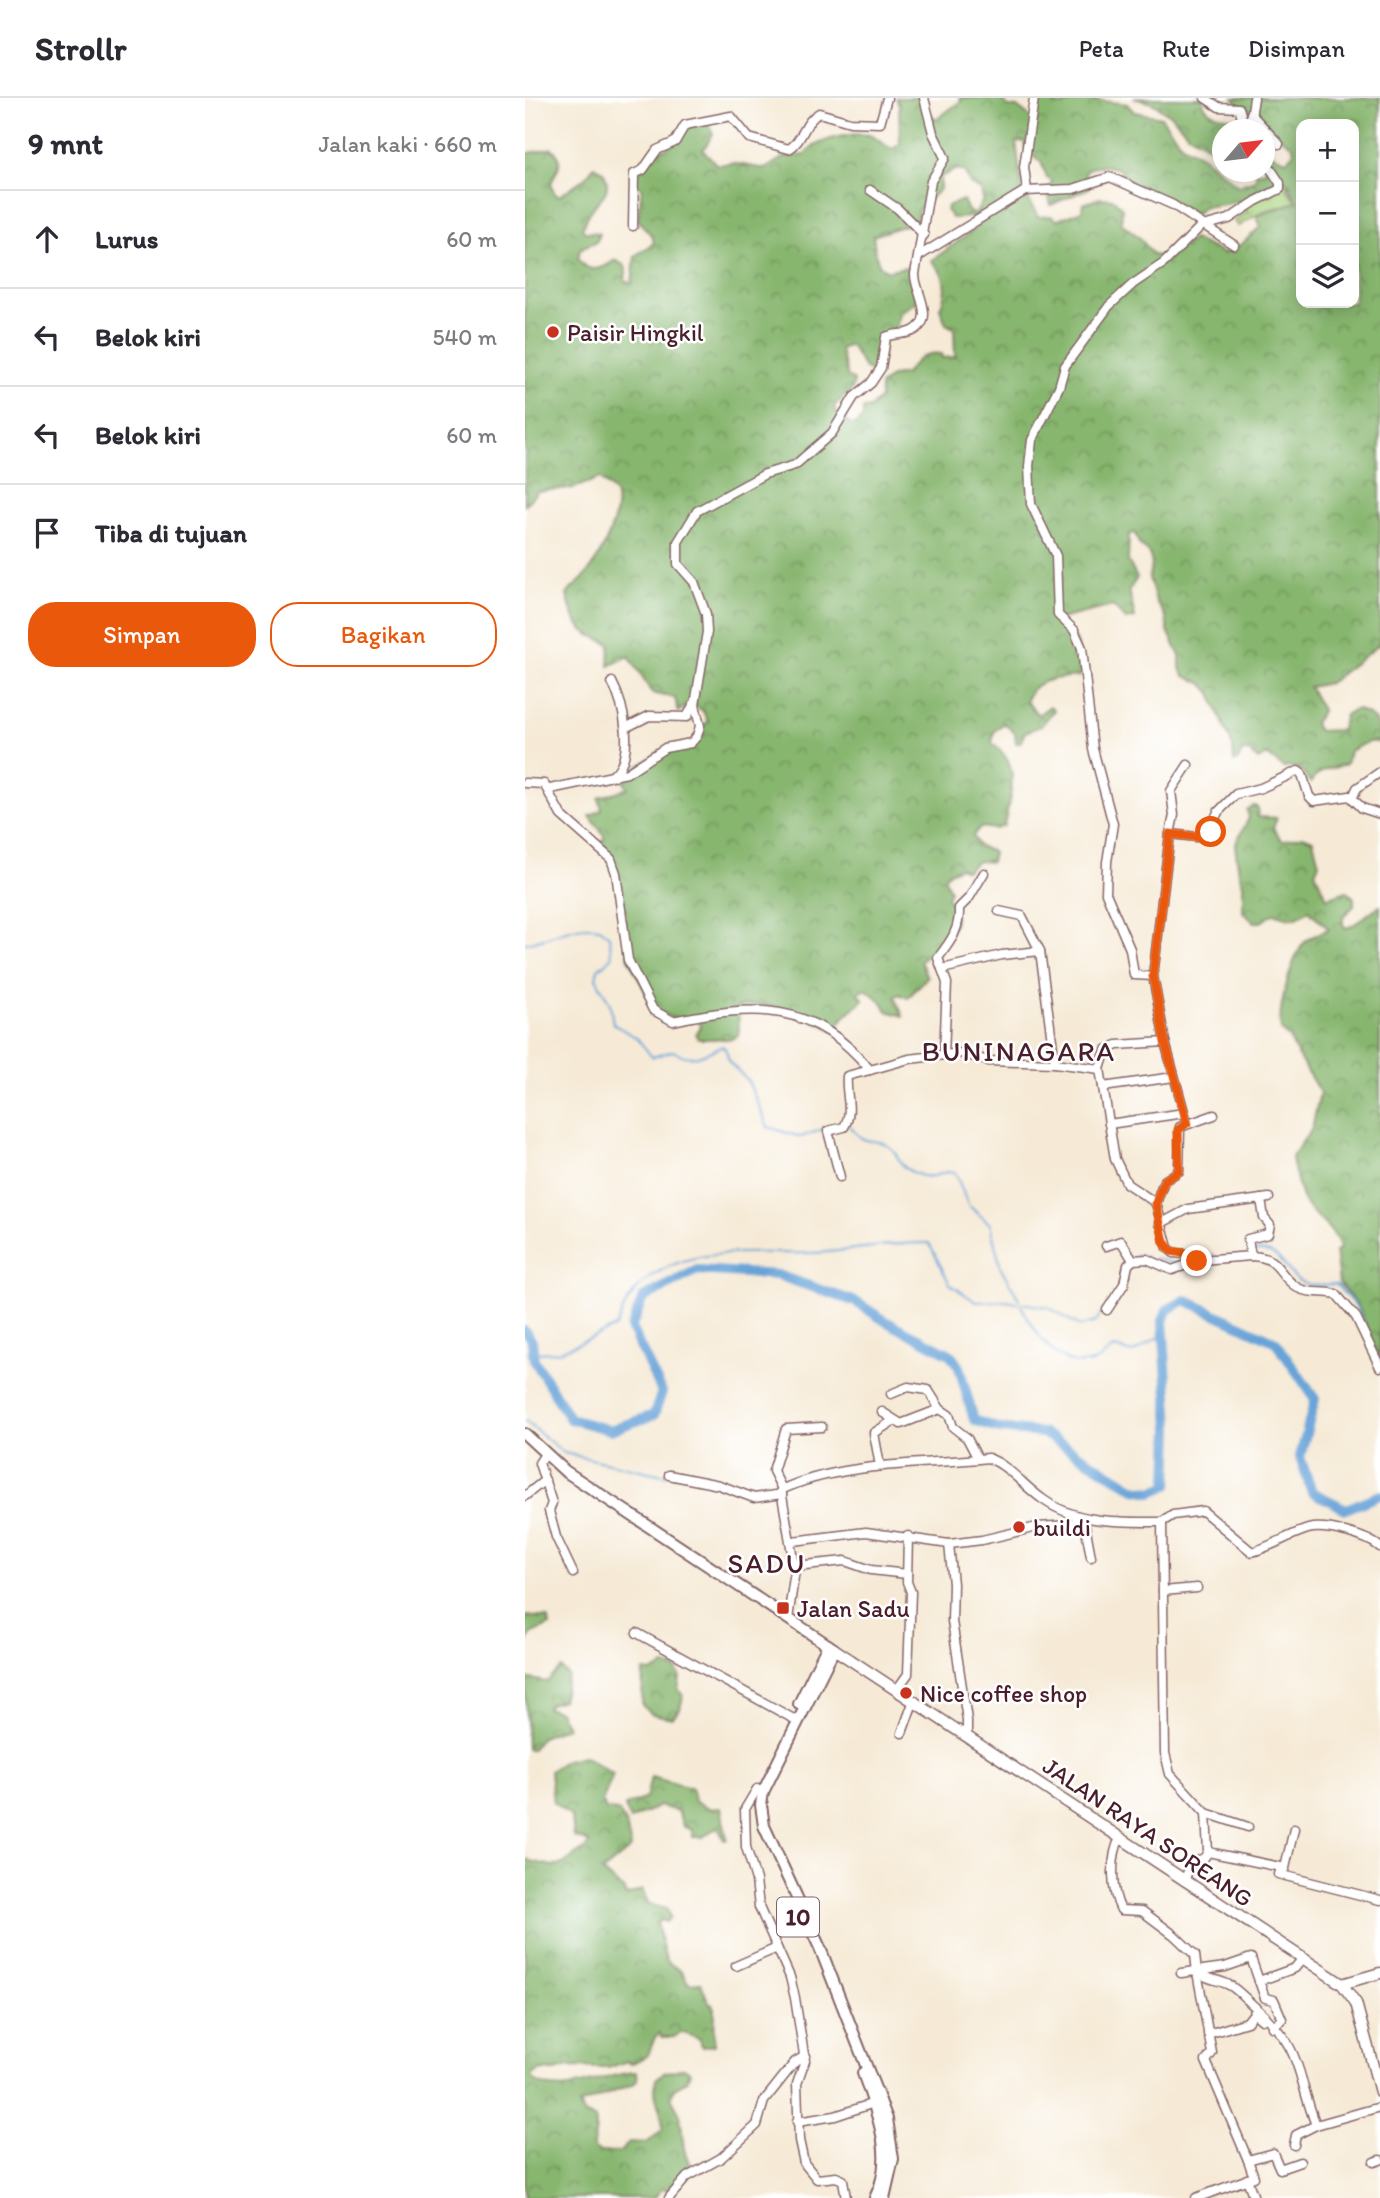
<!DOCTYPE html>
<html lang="id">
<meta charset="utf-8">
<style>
:root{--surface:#fff;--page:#f2f2f3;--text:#2b2b33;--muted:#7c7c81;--line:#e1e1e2;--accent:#ea580c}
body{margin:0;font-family:Itim,sans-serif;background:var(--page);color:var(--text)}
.controls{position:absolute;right:21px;top:21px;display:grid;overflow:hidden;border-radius:14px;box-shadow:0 4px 18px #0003}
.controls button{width:63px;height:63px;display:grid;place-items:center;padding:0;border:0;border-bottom:2px solid var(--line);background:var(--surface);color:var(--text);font:35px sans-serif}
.compass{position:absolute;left:687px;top:21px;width:63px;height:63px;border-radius:50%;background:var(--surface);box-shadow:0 4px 18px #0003;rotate:62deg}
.stop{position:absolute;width:21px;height:21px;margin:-16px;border:5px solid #ea580c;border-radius:50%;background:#fff}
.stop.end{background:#ea580c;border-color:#fff;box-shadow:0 2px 7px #0008}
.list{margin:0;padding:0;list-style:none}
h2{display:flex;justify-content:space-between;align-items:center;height:91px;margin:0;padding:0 28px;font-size:30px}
h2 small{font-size:23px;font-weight:400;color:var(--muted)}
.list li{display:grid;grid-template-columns:46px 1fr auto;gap:21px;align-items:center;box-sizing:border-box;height:98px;padding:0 28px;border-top:2px solid var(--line)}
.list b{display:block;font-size:26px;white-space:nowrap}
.list em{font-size:23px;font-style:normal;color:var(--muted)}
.actions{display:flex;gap:14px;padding:21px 28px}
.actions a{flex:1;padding:16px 0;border:2px solid var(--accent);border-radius:28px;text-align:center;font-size:24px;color:var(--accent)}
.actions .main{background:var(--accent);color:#fff}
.icon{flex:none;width:38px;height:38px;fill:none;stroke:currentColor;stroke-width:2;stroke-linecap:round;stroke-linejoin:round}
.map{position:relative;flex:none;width:855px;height:2100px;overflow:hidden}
header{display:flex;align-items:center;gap:42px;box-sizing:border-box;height:98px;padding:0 35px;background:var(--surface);border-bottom:2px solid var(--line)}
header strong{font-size:33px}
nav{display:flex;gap:38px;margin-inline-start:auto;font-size:24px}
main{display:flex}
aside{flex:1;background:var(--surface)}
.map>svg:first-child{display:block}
.grass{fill:url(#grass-tufts);stroke:#7a7a56;stroke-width:2}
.forest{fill:url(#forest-crowns);stroke:#686a4c;stroke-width:2;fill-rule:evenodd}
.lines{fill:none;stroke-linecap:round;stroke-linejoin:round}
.stream{stroke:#67a3d8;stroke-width:2}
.river{stroke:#67a3d8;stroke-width:10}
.minor-casing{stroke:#866667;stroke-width:11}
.major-casing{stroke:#866667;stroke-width:13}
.highway-casing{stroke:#866667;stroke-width:14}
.minor{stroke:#fff;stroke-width:8}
.major{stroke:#fff;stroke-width:10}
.highway{stroke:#fff;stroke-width:10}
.route{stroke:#ea580c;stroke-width:9}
.poi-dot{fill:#c8321e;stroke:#fff;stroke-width:2.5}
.labels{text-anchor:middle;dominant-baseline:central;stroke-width:5;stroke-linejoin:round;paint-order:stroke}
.shield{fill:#fff;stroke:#80626b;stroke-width:2}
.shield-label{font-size:23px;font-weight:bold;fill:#4a1f2b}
.poi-label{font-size:24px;fill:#4a1f2b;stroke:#fff;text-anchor:start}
.street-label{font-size:24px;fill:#4a1f2b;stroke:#fff}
.quarter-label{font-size:28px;letter-spacing:2px;fill:#4a1f2b;stroke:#fff}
</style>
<header>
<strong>Strollr</strong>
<nav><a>Peta</a><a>Rute</a><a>Disimpan</a></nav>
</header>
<main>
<aside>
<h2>9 mnt<small>Jalan kaki · 660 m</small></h2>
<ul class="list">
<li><svg class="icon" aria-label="ahead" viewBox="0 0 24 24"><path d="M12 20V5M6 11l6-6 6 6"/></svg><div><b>Lurus</b></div><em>60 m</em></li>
<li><svg class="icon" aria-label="left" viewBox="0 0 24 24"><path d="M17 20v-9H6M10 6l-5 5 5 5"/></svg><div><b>Belok kiri</b></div><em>540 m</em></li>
<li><svg class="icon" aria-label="left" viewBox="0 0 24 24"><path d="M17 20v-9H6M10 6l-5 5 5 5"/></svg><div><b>Belok kiri</b></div><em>60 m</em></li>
<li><svg class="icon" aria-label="arrive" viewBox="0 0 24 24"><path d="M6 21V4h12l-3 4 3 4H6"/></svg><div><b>Tiba di tujuan</b></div></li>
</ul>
<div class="actions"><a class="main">Simpan</a><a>Bagikan</a></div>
</aside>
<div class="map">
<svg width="855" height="2100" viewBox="0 0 855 2100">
<defs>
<pattern id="grass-tufts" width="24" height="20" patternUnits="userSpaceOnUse" patternTransform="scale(1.75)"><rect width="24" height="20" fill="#aad580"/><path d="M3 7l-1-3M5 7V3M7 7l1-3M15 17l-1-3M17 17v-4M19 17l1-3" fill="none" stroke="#94b66f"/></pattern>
<pattern id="forest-crowns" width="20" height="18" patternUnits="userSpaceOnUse" patternTransform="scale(1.75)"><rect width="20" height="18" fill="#87b66e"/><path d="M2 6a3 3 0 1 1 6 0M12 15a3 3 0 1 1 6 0" fill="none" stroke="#70935b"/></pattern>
</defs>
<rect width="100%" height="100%" fill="#fff"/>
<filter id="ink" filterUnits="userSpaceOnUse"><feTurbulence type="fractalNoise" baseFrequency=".0143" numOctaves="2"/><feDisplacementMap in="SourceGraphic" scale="14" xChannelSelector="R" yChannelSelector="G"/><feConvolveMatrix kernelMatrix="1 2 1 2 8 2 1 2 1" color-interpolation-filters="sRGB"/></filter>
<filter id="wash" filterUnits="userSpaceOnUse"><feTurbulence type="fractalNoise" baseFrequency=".00686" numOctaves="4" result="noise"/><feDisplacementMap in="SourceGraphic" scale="28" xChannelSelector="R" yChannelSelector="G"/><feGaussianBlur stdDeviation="1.57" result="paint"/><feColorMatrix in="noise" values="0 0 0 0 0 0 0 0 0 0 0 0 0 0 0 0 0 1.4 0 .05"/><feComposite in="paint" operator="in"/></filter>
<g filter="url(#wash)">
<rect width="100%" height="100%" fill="#f6ead6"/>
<polygon class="grass" points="757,83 762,84 762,91 772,104 739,113 713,128 709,123 721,115 717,108 737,91"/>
<g class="forest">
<path d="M371 0H397L400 14 412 21 436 3 435 0H478L482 9H492L510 23 513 0H527L533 8 560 1 602 6 609 14 636 19 656 46 678 59 713 88 730 82 732 74H740V48L748 57 761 62 769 55 768 48 746 33 736 17H722L708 0H855V546L804 585 784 589 797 612 789 626 793 633 816 632 820 617 830 611C850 617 855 626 855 645 843 640 835 649 824 653L821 666C807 672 794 669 786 685 775 675 780 666 759 670L742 657 733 662 725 654 717 653 713 663 709 664 708 649 686 595 677 585 660 578 655 570V558L643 533 641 519 631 503 624 480 627 465 624 455 614 446 610 435 604 436 603 463 612 480 604 492 610 520 601 522 588 508 530 522 551 542 555 578C534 580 507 580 501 603L513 617 525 608 529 612 516 628 500 634 495 645H491L490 635 479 625 469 634 467 646C498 665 485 699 479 728L470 731 455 729 448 738 454 749 468 754 466 764 453 763 441 772 435 769 424 774 419 780 425 793 422 799C438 821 427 837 412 855L402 856 395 863 402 879 383 900 374 896 370 899 378 918 362 913 357 904 341 891 332 895 339 901 318 920 310 933C280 917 247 901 213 909L214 936 207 941H173L171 936 176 928 173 922 149 921 129 911 104 861 92 774 76 746 80 739 65 718 77 712 74 700 103 690 96 680 137 653 166 646 176 628 183 624 178 613 165 605 153 614 150 600 127 595 104 558 84 568 85 546C55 534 50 529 42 497 46 489 55 485 61 477 75 460 97 417 90 396 87 390 79 385 75 380L49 390 12 393 0 407V56L27 50C43 66 29 72 26 87L30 96 34 98 61 79 69 68 78 73C87 90 80 97 68 109 64 114 60 124 57 130L60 134 74 135 72 143 55 151 53 161C63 177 78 171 90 162L100 168 101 173 100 183 107 186 110 158 129 145 127 138 113 122 117 89 112 87 110 77 132 53 142 50 156 31 178 25 184 27 188 36 178 52 192 67 207 65 240 71 259 59 280 57C290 42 325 34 344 37 352 39 359 49 368 51L375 46 374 7ZM776 26H829V205H776ZM500 43 501 54 516 64 522 80 527 83 523 97 526 107 564 90 560 74C570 64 581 68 594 71L602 83 669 117 678 109 714 104 717 108C729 98 745 82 762 84L772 104 731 118 736 128 716 147 705 148 699 156 668 141 643 160 628 157 614 139 596 125 597 110 589 101 575 100 558 106 557 113 532 122 526 118 513 119 497 90 491 44ZM432 71 440 74 445 86 456 92 458 102 450 117 443 113 438 102 423 108 421 112 427 120 447 119 453 129 406 163C421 175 423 192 415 210L421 226 429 230 430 259 417 260 416 256C395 253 391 265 380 276L367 278 355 288V300L345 310 338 311V319L332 326 326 327 311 315 309 308 327 292 329 283 323 279 315 251 325 247 340 271 347 274 357 260 358 237 371 230 375 215 392 203 384 169C377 169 373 171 366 172 350 175 350 149 348 138L392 123 393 112 415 91V79Z"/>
<path d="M609 0H678C678 17 696 17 708 21L710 31 698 32 697 56 663 36 647 18 627 5Z"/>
<path d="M728 708 732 709 733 719 752 720 748 730 757 743 778 738 788 742 794 765 790 774 802 800 822 793 829 800V808L818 818V827L822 830C835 825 842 815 855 808V1261L833 1209 814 1185 810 1154 815 1152C814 1135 791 1120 780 1106 776 1100 768 1069 767 1059L787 1030 795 995C784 976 774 962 766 943 764 938 758 937 756 931 752 913 767 858 780 844 786 838 796 835 804 831L784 812C765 824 768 821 749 815L736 824H729L718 814V786L714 775 710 747 724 720 722 712Z"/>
<polygon points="0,1518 22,1520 25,1527 6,1536 0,1550"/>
<polygon points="139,1568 151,1571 155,1580 153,1591 158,1598 155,1611 147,1620 127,1616 117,1607 118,1573 128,1574"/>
<polygon points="36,1570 43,1578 37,1602 24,1606 22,1610 34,1613 42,1629 16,1639 7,1651 2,1651 0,1580 22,1584"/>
<path d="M59 1658 88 1676 77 1704 81 1712 94 1714 101 1726 106 1750 77 1774 99 1792 101 1798 117 1792 124 1806 142 1811 145 1819 141 1824 135 1822 132 1825 141 1863 156 1873 164 1886 176 1885 183 1903 190 1910 189 1947 177 1949 175 1941 156 1934 149 1939H136L135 1935 130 1939 123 1957 106 1966 102 1963 83 1970 44 1969 30 1973 16 1972 8 1977V1982C38 2003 79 1975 111 1974L112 1983 108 1986 54 2007 58 2016 70 2021C76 2044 51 2057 95 2054L104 2044 122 2045 138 2031C138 2010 127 2003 131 1981L139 1975 159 1970 165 1974 162 1983 149 1990 146 1999 155 2016 159 2051 166 2071 145 2095 138 2090 129 2100H0V1762L28 1768 38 1766 63 1748 64 1744 49 1739 47 1719 28 1704 25 1673 41 1662Z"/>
<polygon points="126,1679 166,1690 170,1704 186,1711 196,1710 202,1741 199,1742 193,1728 178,1739 168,1739 167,1732 158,1728 153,1713 134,1708 105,1722 100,1708 121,1700"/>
</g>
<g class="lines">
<g class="stream">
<path d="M0 845C26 841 48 825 75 830L84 838 87 859 73 871 71 880 85 906 88 926 112 940 127 959 148 953C168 965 177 956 197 948L200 950 205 965 223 983 243 1029 276 1039 301 1030"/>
<path d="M324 1028C329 1033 334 1040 341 1042 348 1044 355 1042 362 1047 379 1058 367 1069 398 1078 410 1081 418 1072 430 1074L443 1107 465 1126 476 1170 494 1201"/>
<path d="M729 1153C763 1151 758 1181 783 1186 792 1188 803 1186 811 1186L832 1210 843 1236"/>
<polyline points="609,1157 621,1158"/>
<polyline points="677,1158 689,1157"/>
<polyline points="630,1160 650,1166 662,1163"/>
<path d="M497 1209C512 1237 535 1276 571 1263 578 1261 581 1253 589 1250L608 1255 639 1236"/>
<path d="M6 1255 33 1254 91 1229C95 1220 99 1208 105 1200 146 1143 226 1157 286 1155 325 1154 364 1144 404 1145L425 1186 451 1204 480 1203 523 1209 555 1228 571 1224 579 1212"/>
<polyline points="0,1323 39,1355 142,1378"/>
</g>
<polyline class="river" points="0,1233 7,1243 9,1262 45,1321 85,1332 129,1317 137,1294 106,1230 118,1200 172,1172 252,1177 331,1204 362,1224 425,1256 434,1269 449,1322 475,1331 518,1335 610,1391 627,1394 643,1387 645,1329 638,1223 642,1212 660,1202 751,1244 790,1301 775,1359 787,1394 821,1411 855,1397"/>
</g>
</g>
<g filter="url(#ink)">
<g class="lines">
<defs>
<g id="minor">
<polyline points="680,0 694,9 714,10 721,32"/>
<polyline points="726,16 754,46"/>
<polyline points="724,32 729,0"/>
<polyline points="345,92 373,111 399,137"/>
<polyline points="502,93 499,69 509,0"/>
<path d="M108 128 109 76 118 72 132 52 150 44 160 27 206 18 224 40 264 51C278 43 279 23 294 15L325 24 355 25 362 0"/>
<polyline points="678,128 704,121 731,103 755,91 755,85 740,62"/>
<polyline points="394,158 500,93 548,91 585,79 648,107 709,147"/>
<path d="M87 584C99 607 111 658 88 677"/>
<polyline points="102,629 124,618 162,619 168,607"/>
<path d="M0 685 19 686 36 717 86 761 91 775 103 862 128 912 148 923C227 906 289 902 345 972L384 961 437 955 463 963 530 965 575 971"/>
<path d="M25 691 102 675 140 650 166 645 172 638 175 628 170 607 182 534 181 516 169 484 153 466V444L172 413 240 376 270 367 307 335 329 299 346 285 356 270 361 239C370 235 380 237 388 233 412 221 389 192 390 176L406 83 420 60 408 35 399 0"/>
<polyline points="828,699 832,690 855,674"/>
<polyline points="645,736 649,717 646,693 663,667"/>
<polyline points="474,813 497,818 515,853"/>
<path d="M417 871 413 860C426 843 435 831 434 810L444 800 459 775"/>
<polyline points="628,878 609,877 605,851 581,795 582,764 588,726 568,651 557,550 549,532 533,517 531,458 506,406 504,368 507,342 534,289 540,268 584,208 608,186 639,165 677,127"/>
<polyline points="640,944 662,1025"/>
<polyline points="419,957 422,885 417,871 477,857 515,853 530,965"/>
<polyline points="578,989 649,979"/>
<polyline points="584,1026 659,1015"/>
<path d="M315 1079 303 1033 319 1029C329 1013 320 996 322 978L345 972"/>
<polyline points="736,1101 739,1120 745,1127 743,1136 723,1141 726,1158 676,1162 671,1157 649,1155 643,1150 631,1105 602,1086 590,1061 575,971 581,952 592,947 640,944 628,878 645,736 681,740 693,714 711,696 736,690 773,673 777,676 784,698 789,703 825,698 837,710 855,716"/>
<polyline points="631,1105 639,1083 654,1073 655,1029 689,1017"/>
<polyline points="635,1126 663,1111 744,1100"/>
<polyline points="581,1148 596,1143 608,1162 622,1161 647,1172 676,1162"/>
<path d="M726 1158C757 1159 751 1177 773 1190 786 1197 798 1192 811 1196L831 1219 855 1269"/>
<polyline points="582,1212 599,1186 603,1167 608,1162"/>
<polyline points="366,1296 383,1289 403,1292 415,1311 424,1317 428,1329 442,1340 453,1361"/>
<polyline points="357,1314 376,1326 415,1311"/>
<polyline points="20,1356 14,1365 27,1405 24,1413 31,1439 48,1475"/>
<polyline points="355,1368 349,1335 368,1323"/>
<polyline points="144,1377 194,1387 229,1400 257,1396"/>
<polyline points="257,1391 248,1373 261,1331 297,1329"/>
<polyline points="0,1398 20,1382"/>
<polyline points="559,1421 566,1459"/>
<polyline points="637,1424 640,1655 645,1676 681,1715 683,1754 679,1760 666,1766 659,1783"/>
<path d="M637 1424 648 1417 678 1413 727 1454C746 1449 763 1437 783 1431 800 1426 842 1438 855 1449"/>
<polyline points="268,1443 341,1434 424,1446 457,1442 512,1429 546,1427 553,1420"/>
<polyline points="424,1446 428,1486 427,1523 442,1622 442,1637"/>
<polyline points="270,1468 320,1463 346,1472 382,1476"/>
<polyline points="638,1493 672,1490"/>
<path d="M263 1521 270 1472 256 1392C315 1364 398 1367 463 1360 483 1367 499 1388 516 1400 550 1426 596 1424 637 1424"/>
<polyline points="112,1535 267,1620"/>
<polyline points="373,1590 383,1576 386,1494 382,1484 383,1438"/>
<polyline points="377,1635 389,1602"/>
<polyline points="232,1691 220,1711 221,1749 231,1782 234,1809 265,1879 270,1900 280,1963 272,1986 274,2042 279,2065 292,2081 311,2079 318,2082 321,2100"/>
<polyline points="681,1715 723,1729"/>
<path d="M595 1740C585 1759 586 1793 596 1812L617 1813 649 1837 670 1857 672 1874C683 1882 696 1882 706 1888 715 1894 723 1903 731 1910 780 1953 770 1973 791 2027L771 2037 769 2047"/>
<polyline points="683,1754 760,1770 769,1731"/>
<polyline points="753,1776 855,1802"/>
<polyline points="211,1868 252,1850"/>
<polyline points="672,1874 687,1955 681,1963 723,2062"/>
<polyline points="656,1875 700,1869 726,1860 740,1900 749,1902 757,1921 747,1929"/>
<polyline points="734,1883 770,1870 777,1861"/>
<polyline points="683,1936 722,1924 729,1915 737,1922"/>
<polyline points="272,2024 310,2018 349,2005"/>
<polyline points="791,2027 855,2009"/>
<polyline points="849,2064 855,2062"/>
<polyline points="722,2081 729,2100"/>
<polyline points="144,2100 162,2079 196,2060 232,2027 239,2003 270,1964 280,1958"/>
<polyline points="671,2100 729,2079 723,2062 748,2055 755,2071 775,2064"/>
</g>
<g id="major">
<polyline points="309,1551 817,1886 831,1905 855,1994"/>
<polyline points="817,1886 855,1875"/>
</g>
<g id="highway">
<polyline points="0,1336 40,1373 309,1551 238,1694 236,1707 239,1728 295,1850 362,2021 368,2061 359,2100"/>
<polyline points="274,1606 303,1547"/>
<path d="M338 1975C352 2015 371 2059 350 2100"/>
</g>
</defs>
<use href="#minor" class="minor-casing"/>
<use href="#major" class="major-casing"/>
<use href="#highway" class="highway-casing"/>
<use href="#minor" class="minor"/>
<use href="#major" class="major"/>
<use href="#highway" class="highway"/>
</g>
</g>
<g class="lines" filter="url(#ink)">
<polyline class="route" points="672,1163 676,1162 671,1157 646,1153 639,1144 635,1126 631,1105 639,1083 654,1073 653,1032 662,1025 640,944 628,878 645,736 681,740 686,734"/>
</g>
<g class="poi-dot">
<circle cx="28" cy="234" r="7"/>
<circle cx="494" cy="1429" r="7"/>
<rect x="251" y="1503" width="14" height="14" rx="3.5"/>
<circle cx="381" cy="1595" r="7"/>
</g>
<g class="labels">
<rect class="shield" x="252" y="1799.5" width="42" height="39" rx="5"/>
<g class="shield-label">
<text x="273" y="1819">10</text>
</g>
<g class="poi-label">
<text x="42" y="234">Paisir Hingkil</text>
<text x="508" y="1429">buildi</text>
<text x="272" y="1510">Jalan Sadu</text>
<text x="395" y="1595">Nice coffee shop</text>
</g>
<g class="street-label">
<text transform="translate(623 1734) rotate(34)">JALAN RAYA SOREANG</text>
</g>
<g class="quarter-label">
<text x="494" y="953">BUNINAGARA</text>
<text x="242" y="1465">SADU</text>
</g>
</g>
</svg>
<div class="controls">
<button>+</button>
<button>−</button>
<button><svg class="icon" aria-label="layers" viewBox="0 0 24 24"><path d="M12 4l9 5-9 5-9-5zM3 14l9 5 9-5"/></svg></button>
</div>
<svg class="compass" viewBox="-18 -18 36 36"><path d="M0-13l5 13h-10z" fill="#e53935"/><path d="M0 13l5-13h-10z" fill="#7c7c81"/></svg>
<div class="stop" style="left:686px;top:734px"></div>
<div class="stop end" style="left:672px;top:1163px"></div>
</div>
</main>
